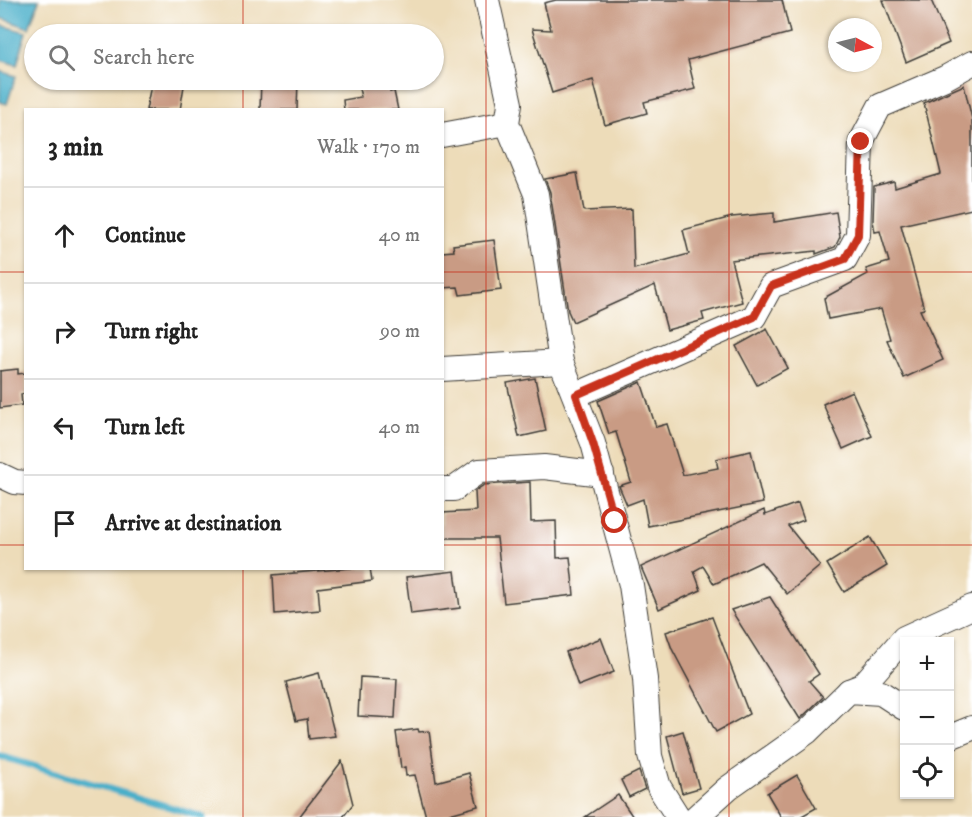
<!DOCTYPE html>
<meta charset="utf-8">
<style>
:root{--surface:#fff;--page:#f2f2f2;--text:#222;--muted:#767676;--line:#e0e0e0}
body{margin:0;font-family:"IM FELL DW Pica",serif;background:var(--page);color:var(--text)}
.controls{position:absolute;right:18px;bottom:18px;display:grid;overflow:hidden;border-radius:0px;box-shadow:0 2px 4px #0004}
.controls button{width:54px;height:54px;display:grid;place-items:center;padding:0;border:0;border-bottom:2px solid var(--line);background:var(--surface);color:var(--text);font:30px sans-serif}
.compass{position:absolute;left:828px;top:18px;width:54px;height:54px;border-radius:50%;background:var(--surface);box-shadow:0 2px 4px #0004;rotate:97deg}
.stop{position:absolute;width:18px;height:18px;margin:-14px;border:4px solid #c8321e;border-radius:50%;background:#fff}
.stop.end{background:#c8321e;border-color:#fff;box-shadow:0 2px 6px #0008}
.list{margin:0;padding:0;list-style:none}
h2{display:flex;justify-content:space-between;align-items:center;height:78px;margin:0;padding:0 24px;font-size:26px}
h2 small{font-size:20px;font-weight:400;color:var(--muted)}
.list li{display:grid;grid-template-columns:39px 1fr auto;gap:18px;align-items:center;box-sizing:border-box;height:96px;padding:0 24px;border-top:2px solid var(--line)}
.list b{display:block;font-size:22px;white-space:nowrap}
.list em{font-size:20px;font-style:normal;color:var(--muted)}
.icon{flex:none;width:33px;height:33px;fill:none;stroke:currentColor;stroke-width:2;stroke-linecap:round;stroke-linejoin:round}
.map{position:relative;flex:none;width:972px;height:817px;overflow:hidden}
.search{position:absolute;background:var(--surface);box-shadow:0 2px 4px #0004;left:24px;top:24px;width:420px;height:66px;display:flex;align-items:center;gap:15px;box-sizing:border-box;padding:0 21px;border-radius:33px;color:var(--muted);font-size:22px}
.panel{position:absolute;background:var(--surface);box-shadow:0 2px 4px #0004;left:24px;top:108px;width:420px;height:462px;border-radius:0px}
.map>svg:first-child{display:block}
.water{fill:#4aafc9;stroke:#336672;stroke-width:1.5}
.lines{fill:none;stroke-linecap:round;stroke-linejoin:round}
.stream{stroke:#4aafc9;stroke-width:7}
.building{fill:#c99b84}
.street-casing{stroke:#3b3934;stroke-width:26}
.street{stroke:#fff;stroke-width:24}
.route{stroke:#c8321e;stroke-width:8}
.grid{fill:none;stroke:#c8321e;stroke-width:1.5;stroke-opacity:0.55}
</style>
<div class="map">
<svg width="972" height="817" viewBox="0 0 972 817">
<rect width="100%" height="100%" fill="#fff"/>
<filter id="ink" filterUnits="userSpaceOnUse"><feTurbulence type="fractalNoise" baseFrequency=".0167" numOctaves="2"/><feDisplacementMap in="SourceGraphic" scale="12" xChannelSelector="R" yChannelSelector="G"/><feConvolveMatrix kernelMatrix="1 2 1 2 8 2 1 2 1" color-interpolation-filters="sRGB"/></filter>
<filter id="wash" filterUnits="userSpaceOnUse"><feTurbulence type="fractalNoise" baseFrequency=".008" numOctaves="4" result="noise"/><feDisplacementMap in="SourceGraphic" scale="24" xChannelSelector="R" yChannelSelector="G"/><feGaussianBlur stdDeviation="1.35" result="paint"/><feColorMatrix in="noise" values="0 0 0 0 0 0 0 0 0 0 0 0 0 0 0 0 0 1.4 0 .05"/><feComposite in="paint" operator="in"/></filter>
<g filter="url(#wash)">
<rect width="100%" height="100%" fill="#eddcb9"/>
<g class="water">
<polygon points="0,0 39,0 29,28 0,18"/>
<polygon points="0,25 26,32 17,65 0,60"/>
<polygon points="0,71 16,76 7,104 0,102"/>
</g>
<g class="lines">
<polyline class="stream" points="0,756 203,817"/>
</g>
<g id="blocks">
<g class="building">
<polygon points="556,0 782,0 790,33 688,60 695,89 644,102 647,113 605,125 593,80 552,93 532,29 551,30 544,3"/>
<polygon points="883,0 931,0 949,43 906,62"/>
<polygon points="152,80 185,80 180,110 146,110"/>
<polygon points="261,80 298,80 297,110 260,110"/>
<polygon points="357,80 388,80 390,92 394,91 398,110 344,110 343,100 361,97"/>
<polygon points="964,85 972,119 972,209 901,225 924,309 920,310 943,360 904,378 887,340 890,339 881,309 828,319 824,298 868,274 866,269 889,262 880,231 875,232 873,221 874,187 894,182 895,188 941,174 924,103"/>
<polygon points="577,173 584,211 632,209 634,269 689,254 683,230 732,217 774,213 774,222 836,212 840,237 835,247 816,254 816,251 731,260 742,302 702,313 704,320 667,330 655,285 573,322 568,311 550,192 545,179"/>
<polygon points="494,240 501,290 460,295 458,287 442,288 442,252 454,251 453,245"/>
<polygon points="767,329 788,368 757,385 736,346"/>
<polygon points="18,369 18,374 26,373 26,393 21,394 22,405 0,408 0,371"/>
<polygon points="535,378 546,431 519,437 507,383"/>
<polygon points="641,382 656,427 667,424 683,475 718,468 716,459 751,451 763,503 648,526 643,499 627,505 619,486 631,482 616,432 609,434 598,401"/>
<polygon points="852,391 872,436 843,449 823,404"/>
<polygon points="530,482 531,522 556,521 557,558 570,557 574,595 504,603 497,538 442,538 442,513 476,511 475,491 484,485"/>
<polygon points="798,503 804,520 788,526 820,566 787,594 761,562 714,584 703,566 694,571 701,590 659,609 641,567 764,510 765,515"/>
<polygon points="870,537 887,566 844,592 827,564"/>
<polygon points="350,568 370,568 372,581 318,588 320,610 275,614 273,575"/>
<polygon points="455,571 460,608 411,614 406,577"/>
<polygon points="770,597 819,674 809,681 823,697 800,719 731,610"/>
<polygon points="712,617 749,714 716,732 672,649 666,632"/>
<polygon points="601,638 614,672 578,686 566,652"/>
<polygon points="319,673 335,736 309,739 307,719 296,721 286,682"/>
<polygon points="360,677 397,679 395,718 358,716"/>
<polygon points="418,729 419,732 429,731 436,782 469,773 478,806 439,817 426,817 415,775 406,776 405,767 401,768 396,732"/>
<polygon points="683,731 699,788 682,793 667,736"/>
<polygon points="342,761 353,804 343,817 299,817"/>
<polygon points="639,771 645,789 629,797 621,780"/>
<polygon points="797,775 816,808 800,817 781,817 767,793"/>
<polygon points="618,795 633,817 585,817"/>
</g>
</g>
</g>
<g filter="url(#ink)">
<use href="#blocks" fill-opacity="0" stroke="#3b3934" stroke-width="1.5"/>
<g class="lines">
<defs>
<g id="street">
<polyline points="487,0 510,104 507,123 536,194 561,362 593,443 631,585 645,679 650,756 659,787 678,817"/>
<polyline points="442,135 507,123"/>
<polyline points="442,369 561,362"/>
<polyline points="576,395 754,317 771,286 845,259 858,235 861,142 880,106 945,78 972,63"/>
<polyline points="0,475 15,482 26,483"/>
<polyline points="442,489 454,489 479,471 544,467 602,474"/>
<polyline points="849,691 862,686 904,638 972,607"/>
<polyline points="950,737 972,728"/>
<polyline points="696,817 728,788 807,732 849,691 881,693 904,708"/>
</g>
</defs>
<use href="#street" class="street-casing"/>
<use href="#street" class="street"/>
</g>
</g>
<g class="lines" filter="url(#ink)">
<polyline class="route" points="615,521 593,443 576,395 754,317 771,286 845,259 858,235 861,142"/>
</g>
<path class="grid" d="M243 0V34M486 0V817M729 0V817M243 80V110M0 272H26M442 272H972M0 545H26M442 545H972M243 568V817"/>
</svg>
<div class="controls">
<button>+</button>
<button>−</button>
<button><svg class="icon" aria-label="locate" viewBox="0 0 24 24"><circle cx="12" cy="12" r="6"/><path d="M12 2v4M12 18v4M2 12h4M18 12h4"/></svg></button>
</div>
<svg class="compass" viewBox="-18 -18 36 36"><path d="M0-13l5 13h-10z" fill="#e53935"/><path d="M0 13l5-13h-10z" fill="#767676"/></svg>
<div class="stop" style="left:615px;top:521px"></div>
<div class="stop end" style="left:861px;top:142px"></div>
<div class="search"><svg class="icon" aria-label="search" viewBox="0 0 24 24"><circle cx="10" cy="10" r="6"/><path d="M15 15l6 6"/></svg>Search here</div>
<section class="panel">
<h2>3 min<small>Walk · 170 m</small></h2>
<ul class="list">
<li><svg class="icon" aria-label="ahead" viewBox="0 0 24 24"><path d="M12 20V5M6 11l6-6 6 6"/></svg><div><b>Continue</b></div><em>40 m</em></li>
<li><svg class="icon" aria-label="right" viewBox="0 0 24 24"><path d="M7 20v-9h11M14 6l5 5-5 5"/></svg><div><b>Turn right</b></div><em>90 m</em></li>
<li><svg class="icon" aria-label="left" viewBox="0 0 24 24"><path d="M17 20v-9H6M10 6l-5 5 5 5"/></svg><div><b>Turn left</b></div><em>40 m</em></li>
<li><svg class="icon" aria-label="arrive" viewBox="0 0 24 24"><path d="M6 21V4h12l-3 4 3 4H6"/></svg><div><b>Arrive at destination</b></div></li>
</ul>
</section>
</div>
